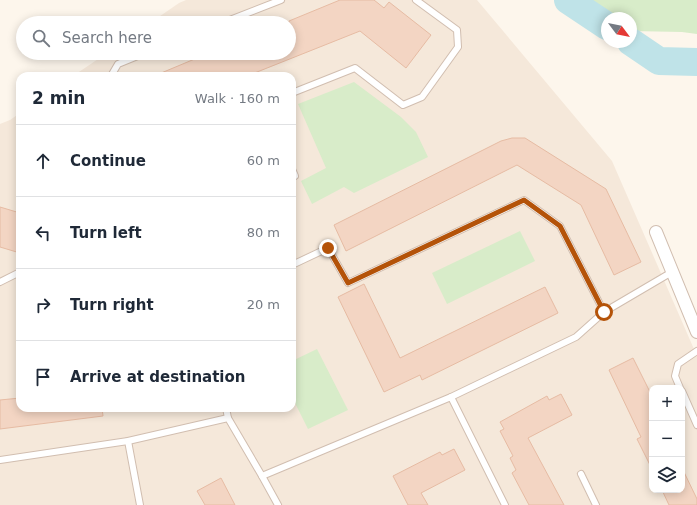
<!DOCTYPE html>
<meta charset="utf-8">
<style>
:root{--surface:#fff;--page:#f6f6f7;--text:#1f2937;--muted:#747a83;--line:#e0e1e3}
body{margin:0;font-family:"DejaVu Sans",sans-serif;background:var(--page);color:var(--text)}
.controls{position:absolute;right:12px;bottom:12px;display:grid;overflow:hidden;border-radius:8px;box-shadow:0 2px 10px #0003}
.controls button{width:36px;height:36px;display:grid;place-items:center;padding:0;border:0;border-bottom:1px solid var(--line);background:var(--surface);color:var(--text);font:20px sans-serif}
.compass{position:absolute;left:601px;top:12px;width:36px;height:36px;border-radius:50%;background:var(--surface);box-shadow:0 2px 10px #0003;rotate:122deg}
.stop{position:absolute;width:12px;height:12px;margin:-9px;border:3px solid #b45309;border-radius:50%;background:#fff}
.stop.end{background:#b45309;border-color:#fff;box-shadow:0 1px 4px #0008}
.list{margin:0;padding:0;list-style:none}
h2{display:flex;justify-content:space-between;align-items:center;height:52px;margin:0;padding:0 16px;font-size:17px}
h2 small{font-size:13px;font-weight:400;color:var(--muted)}
.list li{display:grid;grid-template-columns:26px 1fr auto;gap:12px;align-items:center;box-sizing:border-box;height:72px;padding:0 16px;border-top:1px solid var(--line)}
.list b{display:block;font-size:15px;white-space:nowrap}
.list em{font-size:13px;font-style:normal;color:var(--muted)}
.icon{flex:none;width:22px;height:22px;fill:none;stroke:currentColor;stroke-width:2;stroke-linecap:round;stroke-linejoin:round}
.map{position:relative;flex:none;width:697px;height:505px;overflow:hidden}
.search{position:absolute;background:var(--surface);box-shadow:0 2px 10px #0003;left:16px;top:16px;width:280px;height:44px;display:flex;align-items:center;gap:10px;box-sizing:border-box;padding:0 14px;border-radius:22px;color:var(--muted);font-size:15px}
.panel{position:absolute;background:var(--surface);box-shadow:0 2px 10px #0003;left:16px;top:72px;width:280px;height:340px;border-radius:12px}
.map>svg:first-child{display:block}
.residential{fill:#f5e8da;fill-rule:evenodd}
.green{fill:#d8ecc9}
.lines{fill:none;stroke-linecap:round;stroke-linejoin:round}
.river{stroke:#bfe3e8;stroke-width:28}
.building{fill:#f3d5c3;stroke:#e6bba3}
.lane-casing{stroke:#d1beb0;stroke-width:8}
.street-casing{stroke:#d1beb0;stroke-width:14}
.lane{stroke:#fff;stroke-width:6}
.street{stroke:#fff;stroke-width:12}
.route{stroke:#b45309;stroke-width:5}
</style>
<div class="map">
<svg width="697" height="505" viewBox="0 0 697 505">
<rect width="100%" height="100%" fill="#fdf6ec"/>
<path class="residential" d="M186 0H477L612 161 697 356V505H0V124L10 120 20 113V408H292V76H73L107 53H289V23H150L179 3ZM652 388H682V490H652Z"/>
<g class="green">
<polygon points="585,0 697,0 697,34 682,32 631,31 631,18 611,18"/>
<polygon points="354,82 401,117 416,132 428,157 354,193 344,187 312,204 301,181 326,168 298,104"/>
<polygon points="520,231 535,261 447,304 432,273"/>
<polygon points="317,349 348,410 308,429 292,397 292,361"/>
</g>
<g class="lines">
<g class="river">
<polyline points="568,0 607,26"/>
<polyline points="631,42 659,61 697,62"/>
</g>
</g>
<g class="building">
<polygon points="340,0 374,0 384,8 389,2 431,35 406,68 360,31 247,76 154,76 209,53 289,53 289,21"/>
<polygon points="512,138 525,138 606,189 641,262 614,275 581,205 517,165 346,251 334,225 501,141"/>
<polygon points="0,207 20,213 20,253 0,247"/>
<polygon points="364,284 400,358 545,287 558,313 422,380 420,375 384,392 338,297"/>
<polygon points="633,358 652,396 652,469 637,439 641,437 609,370"/>
<polygon points="561,394 572,415 528,438 564,505 529,505 512,473 516,470 510,458 513,456 500,431 504,429 500,422 547,396 549,400"/>
<polygon points="20,398 20,408 102,408 103,416 0,429 0,400"/>
<polygon points="454,449 465,470 421,493 428,505 408,505 393,476 440,452 442,455"/>
<polygon points="682,468 697,499 697,505 669,505 662,490 682,490"/>
<polygon points="221,478 235,505 205,505 197,491"/>
</g>
<g class="lines">
<defs>
<g id="lane">
<polyline points="222,23 281,0"/>
<polyline points="111,76 118,64 145,53"/>
<polyline points="292,93 355,68 403,105 422,97 458,47 457,30 416,0"/>
<polyline points="292,169 295,176 292,178"/>
<polyline points="292,265 328,248 348,283 524,200 560,226 604,312 672,272"/>
<polyline points="0,282 20,272"/>
<polyline points="680,388 675,376 678,364 697,351"/>
<polyline points="682,391 697,425"/>
<polyline points="451,397 576,337 604,312"/>
<polyline points="226,408 228,418"/>
<polyline points="128,441 140,505"/>
<polyline points="0,460 128,441 228,418 262,476 451,397 505,505"/>
<polyline points="581,474 596,505"/>
<polyline points="262,476 278,505"/>
</g>
<polyline id="street" points="656,232 697,332"/>
</defs>
<use href="#lane" class="lane-casing"/>
<use href="#street" class="street-casing"/>
<use href="#lane" class="lane"/>
<use href="#street" class="street"/>
</g>
<g class="lines">
<polyline class="route" points="328,248 348,283 524,200 560,226 604,312"/>
</g>
</svg>
<div class="controls">
<button>+</button>
<button>−</button>
<button><svg class="icon" aria-label="layers" viewBox="0 0 24 24"><path d="M12 4l9 5-9 5-9-5zM3 14l9 5 9-5"/></svg></button>
</div>
<svg class="compass" viewBox="-18 -18 36 36"><path d="M0-13l5 13h-10z" fill="#e53935"/><path d="M0 13l5-13h-10z" fill="#747a83"/></svg>
<div class="stop" style="left:604px;top:312px"></div>
<div class="stop end" style="left:328px;top:248px"></div>
<div class="search"><svg class="icon" aria-label="search" viewBox="0 0 24 24"><circle cx="10" cy="10" r="6"/><path d="M15 15l6 6"/></svg>Search here</div>
<section class="panel">
<h2>2 min<small>Walk · 160 m</small></h2>
<ul class="list">
<li><svg class="icon" aria-label="ahead" viewBox="0 0 24 24"><path d="M12 20V5M6 11l6-6 6 6"/></svg><div><b>Continue</b></div><em>60 m</em></li>
<li><svg class="icon" aria-label="left" viewBox="0 0 24 24"><path d="M17 20v-9H6M10 6l-5 5 5 5"/></svg><div><b>Turn left</b></div><em>80 m</em></li>
<li><svg class="icon" aria-label="right" viewBox="0 0 24 24"><path d="M7 20v-9h11M14 6l5 5-5 5"/></svg><div><b>Turn right</b></div><em>20 m</em></li>
<li><svg class="icon" aria-label="arrive" viewBox="0 0 24 24"><path d="M6 21V4h12l-3 4 3 4H6"/></svg><div><b>Arrive at destination</b></div></li>
</ul>
</section>
</div>
